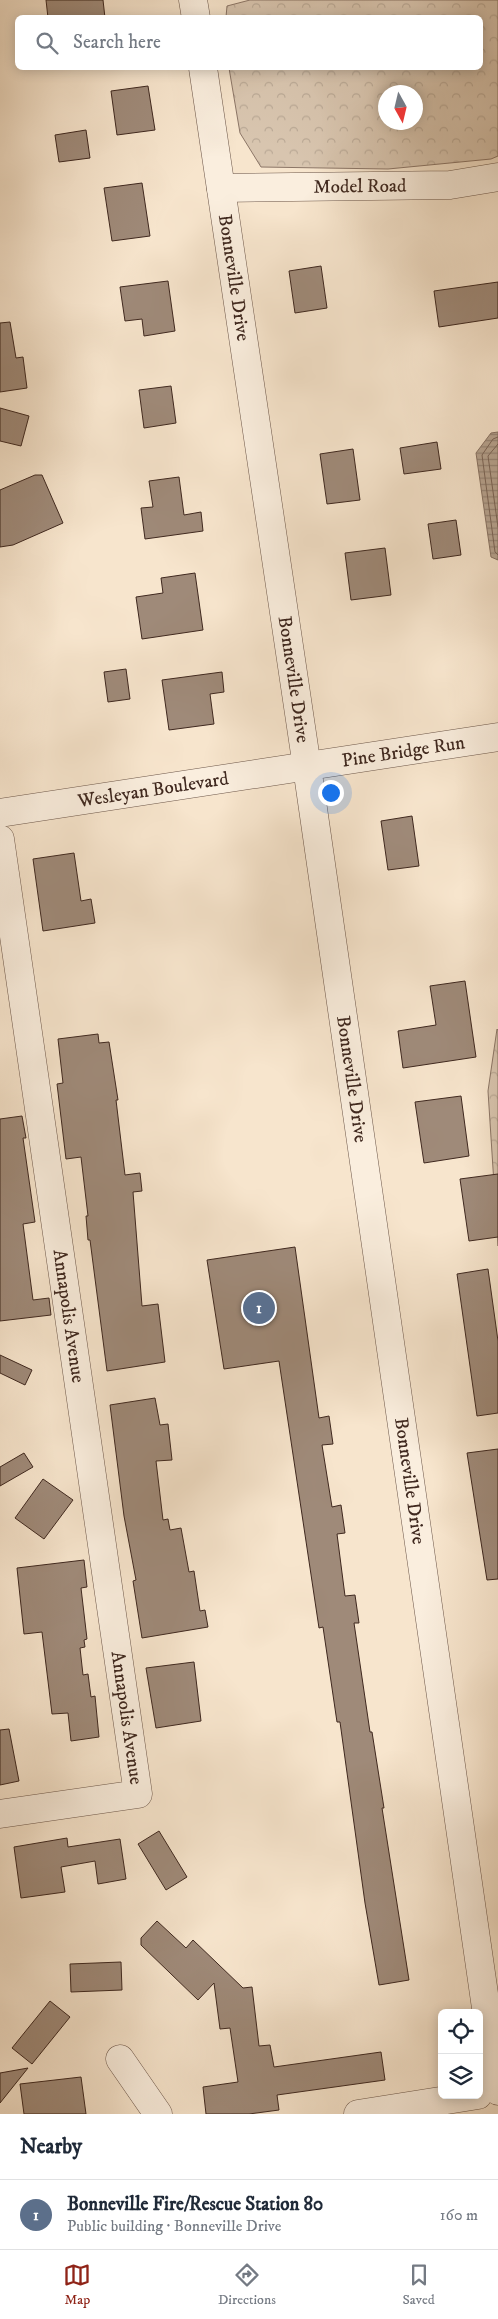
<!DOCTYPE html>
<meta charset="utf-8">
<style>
:root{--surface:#fff;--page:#f2f2f3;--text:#1f2937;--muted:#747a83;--line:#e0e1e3;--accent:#8f2418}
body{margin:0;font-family:"IM FELL DW Pica",serif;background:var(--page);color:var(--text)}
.controls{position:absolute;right:15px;bottom:15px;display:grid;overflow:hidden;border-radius:8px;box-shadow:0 2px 12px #0003}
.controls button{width:45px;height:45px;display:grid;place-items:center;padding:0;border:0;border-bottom:1px solid var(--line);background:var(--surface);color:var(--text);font:25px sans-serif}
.compass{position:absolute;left:378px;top:85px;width:45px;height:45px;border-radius:50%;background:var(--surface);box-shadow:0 2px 12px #0003;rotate:172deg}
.you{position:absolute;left:330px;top:792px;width:18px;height:18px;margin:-12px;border:4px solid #fff;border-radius:50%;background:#1a73e8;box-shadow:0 0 0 8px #1a73e833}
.badge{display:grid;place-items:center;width:32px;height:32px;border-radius:50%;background:var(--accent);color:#fff;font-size:16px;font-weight:700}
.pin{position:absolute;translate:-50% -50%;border:2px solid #fff;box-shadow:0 1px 5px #0006}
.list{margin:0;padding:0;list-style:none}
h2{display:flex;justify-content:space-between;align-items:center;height:65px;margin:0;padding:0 20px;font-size:21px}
h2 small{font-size:16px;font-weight:400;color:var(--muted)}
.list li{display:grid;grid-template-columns:32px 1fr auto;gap:15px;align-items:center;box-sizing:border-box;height:70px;padding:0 20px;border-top:1px solid var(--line)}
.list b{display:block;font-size:19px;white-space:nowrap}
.list p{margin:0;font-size:16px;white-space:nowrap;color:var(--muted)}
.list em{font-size:16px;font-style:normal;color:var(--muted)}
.icon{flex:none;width:28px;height:28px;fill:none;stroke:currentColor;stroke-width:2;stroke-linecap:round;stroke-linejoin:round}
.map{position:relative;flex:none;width:498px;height:2114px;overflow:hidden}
.search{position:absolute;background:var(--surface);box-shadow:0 2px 12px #0003;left:15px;right:15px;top:15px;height:55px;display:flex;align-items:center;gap:12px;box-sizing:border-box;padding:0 18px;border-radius:8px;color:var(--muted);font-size:19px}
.sheet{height:135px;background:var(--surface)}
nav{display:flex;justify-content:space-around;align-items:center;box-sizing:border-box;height:70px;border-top:1px solid var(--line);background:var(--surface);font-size:14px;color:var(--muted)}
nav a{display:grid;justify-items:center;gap:2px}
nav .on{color:var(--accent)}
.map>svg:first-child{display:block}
.forest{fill:url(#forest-crowns);stroke:#8c7667;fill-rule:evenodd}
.water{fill:url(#water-rules);stroke:#887364}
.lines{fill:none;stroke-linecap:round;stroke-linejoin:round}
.shore{stroke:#7c6658;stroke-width:1}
.building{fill:#9f8a79;stroke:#3f281f}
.minor-casing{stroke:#6d574a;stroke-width:29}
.minor{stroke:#faeede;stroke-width:28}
.labels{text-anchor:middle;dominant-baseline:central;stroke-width:5;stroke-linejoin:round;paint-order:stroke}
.street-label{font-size:19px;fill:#3f281f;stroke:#faeede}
</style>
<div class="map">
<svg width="498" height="2114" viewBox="0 0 498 2114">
<defs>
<pattern id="forest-crowns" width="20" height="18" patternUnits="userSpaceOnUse" patternTransform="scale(1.25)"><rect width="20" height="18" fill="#d8c5af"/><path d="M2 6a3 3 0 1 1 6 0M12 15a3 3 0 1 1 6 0" fill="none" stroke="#baa996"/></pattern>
<pattern id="water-rules" width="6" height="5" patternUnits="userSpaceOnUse" patternTransform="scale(1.25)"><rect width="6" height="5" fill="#b8a592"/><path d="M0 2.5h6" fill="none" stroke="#978677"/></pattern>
</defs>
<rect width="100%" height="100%" fill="#f7e5cd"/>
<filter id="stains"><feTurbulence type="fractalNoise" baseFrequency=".004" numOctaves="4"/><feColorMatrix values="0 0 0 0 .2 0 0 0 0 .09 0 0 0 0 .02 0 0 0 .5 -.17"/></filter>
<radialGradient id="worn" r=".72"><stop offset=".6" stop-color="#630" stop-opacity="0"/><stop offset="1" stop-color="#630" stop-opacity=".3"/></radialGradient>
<g class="forest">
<path d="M250 0H498V156L491 159 388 169 261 167 240 133 229 68H480V18L226 17 227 6ZM386 92H416V122H386Z"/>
<polygon points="497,1029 498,1030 498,1246 488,1091"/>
</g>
<polygon class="water" points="498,432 498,560 491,557 476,453 491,433"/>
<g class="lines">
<g class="shore">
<polyline points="498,437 493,439 482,455 495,552 498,555"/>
<polyline points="498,444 488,456 498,527"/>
</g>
</g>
<g class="building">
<polygon points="46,0 103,0 105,18 48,18"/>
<polygon points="148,86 155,130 117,135 111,91"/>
<polygon points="86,130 90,158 59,162 55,135"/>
<polygon points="142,183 150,236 112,241 104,188"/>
<polygon points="321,266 327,308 295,313 289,271"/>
<polygon points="168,281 175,331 144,336 142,319 125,321 120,287"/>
<polygon points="498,282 498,318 439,327 434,291"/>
<polygon points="10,322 16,358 23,357 27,388 0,392 0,323"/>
<polygon points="171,386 176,423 144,428 139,390"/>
<polygon points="0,408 29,416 21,446 0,441"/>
<polygon points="437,442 441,469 404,474 400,448"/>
<polygon points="353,449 360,500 327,504 320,454"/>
<polygon points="35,475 42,475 63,523 13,545 0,547 0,490"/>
<polygon points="179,477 184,515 201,512 203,531 145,539 141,508 153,507 149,481"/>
<polygon points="456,520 461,555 433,559 428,524"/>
<polygon points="385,548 391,595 351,600 345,553"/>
<polygon points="195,573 203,630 142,639 136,597 163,593 161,578"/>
<polygon points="126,669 130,699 108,702 104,672"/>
<polygon points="222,672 224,692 210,694 214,724 169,730 162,680"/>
<polygon points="412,816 419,866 388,870 381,821"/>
<polygon points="74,853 81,901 91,899 95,923 43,931 33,859"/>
<polygon points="465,981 476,1057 403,1068 398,1031 436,1025 430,986"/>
<polygon points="98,1034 99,1043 109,1042 118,1100 116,1100 125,1175 140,1173 142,1191 133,1192 142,1306 158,1304 165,1362 107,1371 90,1240 88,1240 86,1216 88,1216 81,1157 66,1159 57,1084 63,1083 58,1039"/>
<polygon points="461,1096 469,1156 424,1163 415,1102"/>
<polygon points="22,1116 26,1138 23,1138 35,1222 23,1224 33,1300 49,1298 51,1315 0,1321 0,1119"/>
<polygon points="498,1174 498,1237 469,1241 460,1179"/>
<polygon points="295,1247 319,1418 329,1416 333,1444 322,1445 332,1507 341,1505 345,1533 337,1534 345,1596 355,1595 359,1623 354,1623 370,1732 372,1732 384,1808 382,1808 409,1980 379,1985 365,1903 340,1722 337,1722 323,1627 319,1628 279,1361 224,1369 207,1260"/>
<polygon points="488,1269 498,1341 498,1413 477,1416 457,1274"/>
<polygon points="0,1355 32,1370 25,1385 0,1373"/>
<polygon points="155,1398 160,1425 168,1424 172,1460 156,1461 163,1520 168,1519 170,1530 181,1528 189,1572 194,1571 200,1611 205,1610 208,1627 142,1638 133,1581 136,1580 124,1516 110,1405"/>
<polygon points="498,1449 498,1579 487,1580 467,1453"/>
<polygon points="24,1453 33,1467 0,1486 0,1467"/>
<polygon points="43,1479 73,1500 44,1539 15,1518"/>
<polygon points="84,1560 87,1587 81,1588 87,1639 84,1640 85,1647 80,1648 83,1675 88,1674 91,1697 95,1696 99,1737 71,1741 68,1713 52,1714 42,1632 24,1634 17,1568"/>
<polygon points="194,1662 201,1721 156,1728 146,1668"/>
<polygon points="9,1729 19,1781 0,1785 0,1730"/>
<polygon points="159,1831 187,1877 166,1890 138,1844"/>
<polygon points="67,1838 68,1847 120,1839 126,1879 98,1884 95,1861 61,1867 65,1892 21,1898 14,1847"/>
<polygon points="157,1921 186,1948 193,1940 243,1988 252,1987 259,2046 270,2045 274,2067 381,2052 385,2080 277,2095 279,2110 249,2114 206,2114 203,2087 238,2082 230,2028 220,2029 214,1983 198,2000 141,1945 141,1938"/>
<polygon points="121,1962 122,1990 71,1992 70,1964"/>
<polygon points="50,2001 70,2017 32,2064 12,2048"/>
<polygon points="28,2068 0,2103 0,2073"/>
<polygon points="81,2077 86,2114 24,2114 20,2084"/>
</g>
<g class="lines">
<defs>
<g id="minor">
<polyline points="193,0 196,18"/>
<path id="s1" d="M203 68 307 767 498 2091"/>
<path id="s2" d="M221 188 450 185 498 177"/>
<path id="s3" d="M0 813 498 737"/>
<path id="s4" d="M0 839 138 1794 0 1814"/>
<polyline points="120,2059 158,2114"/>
<polyline points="358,2114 478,2095"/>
</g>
</defs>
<use href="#minor" class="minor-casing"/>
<use href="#minor" class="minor"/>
</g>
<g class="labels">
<g class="street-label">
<text stroke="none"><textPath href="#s2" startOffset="139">Model Road</textPath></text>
<text stroke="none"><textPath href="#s1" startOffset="212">Bonneville Drive</textPath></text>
<text stroke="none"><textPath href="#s1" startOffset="618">Bonneville Drive</textPath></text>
<text stroke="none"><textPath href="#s3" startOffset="408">Pine Bridge Run</textPath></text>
<text stroke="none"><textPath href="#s3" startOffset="155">Wesleyan Boulevard</textPath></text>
<text stroke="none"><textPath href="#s1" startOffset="1022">Bonneville Drive</textPath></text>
<text stroke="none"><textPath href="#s4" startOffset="482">Annapolis Avenue</textPath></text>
<text stroke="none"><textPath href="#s1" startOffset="1428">Bonneville Drive</textPath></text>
<text stroke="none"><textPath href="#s4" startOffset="888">Annapolis Avenue</textPath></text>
</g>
</g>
<rect width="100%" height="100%" filter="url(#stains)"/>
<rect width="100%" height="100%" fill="url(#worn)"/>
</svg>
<div class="controls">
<button><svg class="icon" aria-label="locate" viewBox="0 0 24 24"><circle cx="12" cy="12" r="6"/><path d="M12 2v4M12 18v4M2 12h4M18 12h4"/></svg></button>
<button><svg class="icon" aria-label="layers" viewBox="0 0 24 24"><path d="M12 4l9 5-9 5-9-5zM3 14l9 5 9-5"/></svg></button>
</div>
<svg class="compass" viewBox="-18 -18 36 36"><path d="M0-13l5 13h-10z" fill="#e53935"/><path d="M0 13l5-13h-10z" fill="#747a83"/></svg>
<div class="you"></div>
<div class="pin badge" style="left:259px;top:1308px;background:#5c6f8a">1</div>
<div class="search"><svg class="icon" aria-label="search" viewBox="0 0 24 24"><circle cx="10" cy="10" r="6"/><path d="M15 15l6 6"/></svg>Search here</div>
</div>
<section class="sheet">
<h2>Nearby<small></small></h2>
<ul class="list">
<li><span class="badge" style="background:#5c6f8a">1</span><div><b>Bonneville Fire/Rescue Station 80</b><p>Public building · Bonneville Drive</p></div><em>160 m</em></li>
</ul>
</section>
<nav>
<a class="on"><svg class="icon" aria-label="map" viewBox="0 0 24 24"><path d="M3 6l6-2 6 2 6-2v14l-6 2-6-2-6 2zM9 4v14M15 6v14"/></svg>Map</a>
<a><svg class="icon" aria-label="directions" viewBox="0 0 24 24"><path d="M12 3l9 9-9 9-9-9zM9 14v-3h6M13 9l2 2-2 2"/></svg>Directions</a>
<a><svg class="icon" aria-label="saved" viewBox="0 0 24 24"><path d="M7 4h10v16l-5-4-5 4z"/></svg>Saved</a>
</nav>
